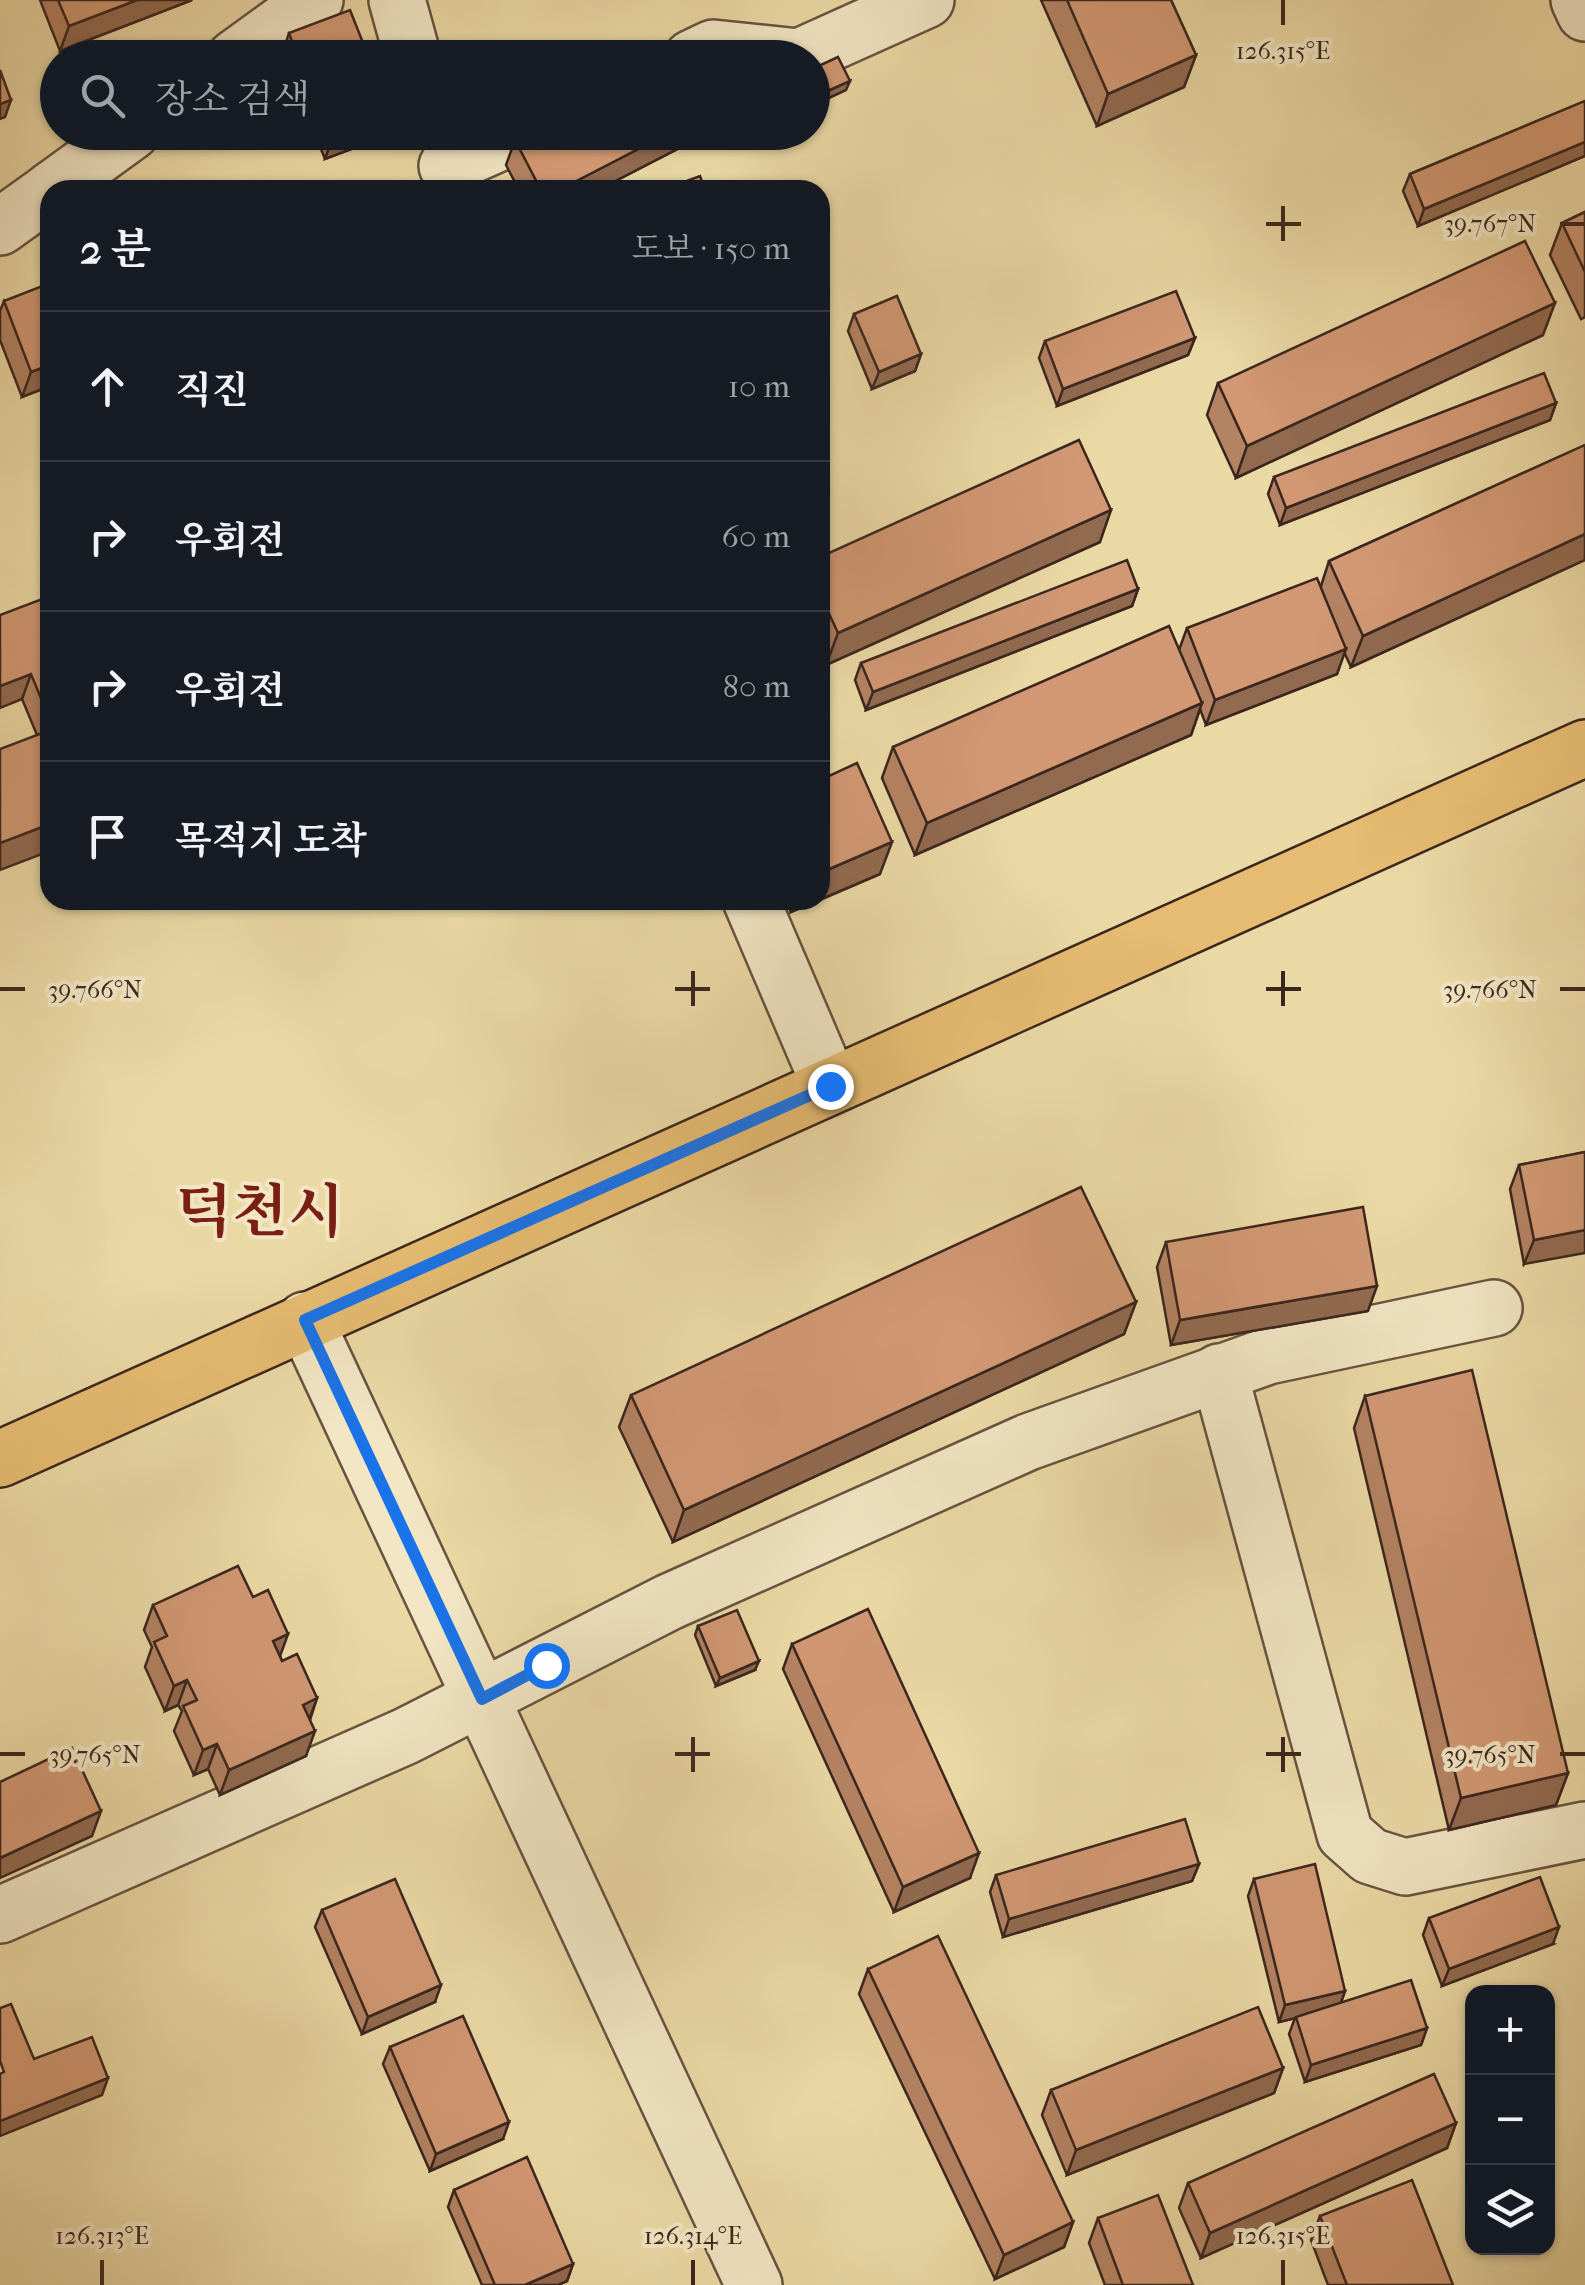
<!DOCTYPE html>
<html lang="ko">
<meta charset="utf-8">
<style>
:root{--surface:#171b24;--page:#242831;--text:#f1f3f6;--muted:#9ea1a6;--line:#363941}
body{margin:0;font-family:"IM FELL French Canon","Noto Serif KR",serif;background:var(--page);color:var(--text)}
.controls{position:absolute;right:30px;bottom:30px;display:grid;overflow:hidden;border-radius:20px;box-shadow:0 2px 8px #0004}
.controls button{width:90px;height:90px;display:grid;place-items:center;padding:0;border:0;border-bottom:2px solid var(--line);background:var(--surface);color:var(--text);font:50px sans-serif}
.stop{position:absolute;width:30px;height:30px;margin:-22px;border:8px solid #1a73e8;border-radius:50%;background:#fff}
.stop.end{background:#1a73e8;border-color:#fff;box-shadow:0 2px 10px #0008}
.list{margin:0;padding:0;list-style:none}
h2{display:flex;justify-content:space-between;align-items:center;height:130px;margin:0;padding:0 40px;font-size:42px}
h2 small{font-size:32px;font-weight:400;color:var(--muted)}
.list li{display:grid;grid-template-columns:65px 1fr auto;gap:30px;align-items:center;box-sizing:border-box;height:150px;padding:0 40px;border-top:2px solid var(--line)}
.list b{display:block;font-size:38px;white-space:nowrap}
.list em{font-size:32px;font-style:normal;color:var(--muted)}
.icon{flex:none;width:55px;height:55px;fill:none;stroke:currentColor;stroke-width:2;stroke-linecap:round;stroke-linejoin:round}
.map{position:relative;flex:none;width:1585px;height:2285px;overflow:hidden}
.search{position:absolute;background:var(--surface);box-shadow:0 2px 8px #0004;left:40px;top:40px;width:790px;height:110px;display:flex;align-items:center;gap:25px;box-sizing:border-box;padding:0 35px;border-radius:55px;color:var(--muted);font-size:38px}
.panel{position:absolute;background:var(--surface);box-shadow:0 2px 8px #0004;left:40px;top:180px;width:790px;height:730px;border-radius:30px}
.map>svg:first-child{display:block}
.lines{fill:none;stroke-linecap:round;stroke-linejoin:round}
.minor-casing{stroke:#675340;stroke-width:60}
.major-casing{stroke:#3b261e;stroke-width:60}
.minor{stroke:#f2e6c4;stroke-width:55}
.major{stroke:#e6bc72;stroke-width:55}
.wall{fill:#b48363;stroke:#3b261e;stroke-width:2.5}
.shaded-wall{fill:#926a50;stroke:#3b261e;stroke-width:2.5}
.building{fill:#d19873;stroke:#3b261e;stroke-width:2.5}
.route{stroke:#1a73e8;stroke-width:12}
.ticks{fill:none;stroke:#3b261e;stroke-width:4}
.labels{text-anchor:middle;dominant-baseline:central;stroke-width:8;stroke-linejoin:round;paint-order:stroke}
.town-label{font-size:58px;font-weight:bold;fill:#7a1f14;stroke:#f2e6c4}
.ticks-label{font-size:25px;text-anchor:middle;fill:#3b261e;stroke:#f2e6c4;stroke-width:8;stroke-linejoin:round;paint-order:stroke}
</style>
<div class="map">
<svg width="1585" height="2285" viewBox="0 0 1585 2285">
<rect width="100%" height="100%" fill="#ebd9a5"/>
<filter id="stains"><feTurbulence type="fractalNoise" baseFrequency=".002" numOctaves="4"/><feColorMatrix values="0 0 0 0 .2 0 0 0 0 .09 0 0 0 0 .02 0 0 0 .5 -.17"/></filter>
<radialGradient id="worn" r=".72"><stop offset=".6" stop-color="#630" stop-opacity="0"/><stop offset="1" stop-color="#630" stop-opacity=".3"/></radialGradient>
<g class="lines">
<defs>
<g id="minor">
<polyline points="397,0 413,58"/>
<polyline points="1579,0 1585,13"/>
<polyline points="235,58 315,0"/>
<polyline points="692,58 713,48 799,57 926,0"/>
<polyline points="447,166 523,132"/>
<polyline points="51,190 131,132"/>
<polyline points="0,227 50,191"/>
<polyline points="751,900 830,1085"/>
<polyline points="305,1320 754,2285"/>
<polyline points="1219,1372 1345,1834 1370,1856 1405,1867 1585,1830"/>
<polyline points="0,1915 406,1736 669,1602 1028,1442 1268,1356 1494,1308"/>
</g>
<polyline id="major" points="0,1459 1585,748"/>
</defs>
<use href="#minor" class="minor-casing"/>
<use href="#major" class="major-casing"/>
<use href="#minor" class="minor"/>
<use href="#major" class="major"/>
</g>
<g class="wall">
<polygon points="40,0 192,0 60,51"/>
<polygon points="1041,0 1171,0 1196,55 1184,87 1097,126"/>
<polygon points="289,33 369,58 286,58 283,51"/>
<polygon points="1585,101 1585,156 1418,226 1403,191 1410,174"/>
<polygon points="314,132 387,132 386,136 325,159"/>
<polygon points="515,140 683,146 598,190 519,190 506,165"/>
<polygon points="1585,212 1585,317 1581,319 1550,255 1562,223"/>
<polygon points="4,301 50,386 22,397 0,340 0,311"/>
<polygon points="854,314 921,354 915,371 872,389 848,331"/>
<polygon points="1543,335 1236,478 1207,415 1218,383"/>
<polygon points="1195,338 1188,355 1057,406 1039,358 1045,341"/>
<polygon points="1556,403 1550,420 1280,525 1268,494 1274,477"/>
<polygon points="1585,445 1585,560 1351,667 1344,652 1337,674 1206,725 1200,709 1191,735 915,855 882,778 893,747 1179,650 1187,628 1321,586 1329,561"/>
<polygon points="1100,542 826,665 820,651 820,557"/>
<polygon points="1138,589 1132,606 866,710 855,680 861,663"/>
<polygon points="50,596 50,851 37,735 22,699"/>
<polygon points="880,874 791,912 786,900 820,900"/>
<polygon points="1585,1152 1524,1264 1510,1189 1519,1165"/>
<polygon points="1166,1242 1368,1311 1171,1345 1157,1267"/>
<polygon points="1136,1302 1124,1334 673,1542 619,1427 631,1395"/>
<polygon points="1365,1396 1568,1773 1556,1805 1449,1830 1354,1428"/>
<polygon points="153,1605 280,1656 282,1661 317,1698 310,1720 306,1756 220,1795 208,1769 194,1775 174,1731 182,1711 178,1705 165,1711 145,1667 152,1647 144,1630"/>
<polygon points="698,1626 755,1670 716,1686 695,1635"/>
<polygon points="792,1644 970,1878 894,1912 783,1669"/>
<polygon points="1199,1864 1192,1881 1003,1937 990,1892 996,1875"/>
<polygon points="1254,1879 1345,1991 1341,2002 1427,2028 1421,2045 1305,2082 1289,2034 1295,2018 1279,2022 1248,1896"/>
<polygon points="322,1910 435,2002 362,2034 315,1927"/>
<polygon points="1429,1918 1553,1944 1442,1986 1423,1935"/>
<polygon points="868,1969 1073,2222 1064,2247 995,2279 859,1994"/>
<polygon points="390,2047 503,2139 430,2171 383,2064"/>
<polygon points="1283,2068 1274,2093 1067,2175 1042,2115 1051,2090"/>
<polygon points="1456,2123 1447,2148 1201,2258 1179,2208 1188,2183"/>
<polygon points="454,2190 573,2264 567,2281 558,2285 482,2285 448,2207"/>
<polygon points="1320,2216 1453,2285 1328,2285 1311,2240"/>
<polygon points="1098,2218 1193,2285 1105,2285 1089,2243"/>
</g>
<g class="shaded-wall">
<polygon points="137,0 192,0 60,51 69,26"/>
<polygon points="1196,55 1184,87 1097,126 1108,94"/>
<polygon points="850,81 846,90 812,106 812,98"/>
<polygon points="11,100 5,117 0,119 0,104"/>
<polygon points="356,132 387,132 386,136 325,159 331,142"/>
<polygon points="671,132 688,132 683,146 598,190 559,190"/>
<polygon points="1585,142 1585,156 1418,226 1424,209"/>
<polygon points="1555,303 1543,335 1236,478 1247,446"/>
<polygon points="1195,338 1188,355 1057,406 1063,389"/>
<polygon points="921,354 915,371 872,389 879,372"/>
<polygon points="50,365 50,386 22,397 31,372"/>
<polygon points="1556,403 1550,420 1280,525 1286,508"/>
<polygon points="1111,510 1100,542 826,665 838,633"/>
<polygon points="1585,534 1585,560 1351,667 1363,636"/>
<polygon points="1138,589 1132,606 866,710 873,692"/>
<polygon points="1346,649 1337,674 1206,725 1215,700"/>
<polygon points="31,674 22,699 0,708 0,686"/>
<polygon points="1202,703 1191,735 915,855 927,823"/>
<polygon points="50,824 50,851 0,870 0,843"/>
<polygon points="892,842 880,874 791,912 796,900 820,900 820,873"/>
<polygon points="1585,1230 1585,1253 1524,1264 1534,1240"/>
<polygon points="1377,1286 1368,1311 1171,1345 1180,1320"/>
<polygon points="1136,1302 1124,1334 673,1542 684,1510"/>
<polygon points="288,1634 279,1659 273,1641"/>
<polygon points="759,1661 755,1670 716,1686 720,1678"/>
<polygon points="187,1680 178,1705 165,1711 174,1686"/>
<polygon points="317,1698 308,1723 303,1705"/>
<polygon points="315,1731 306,1756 220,1795 229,1770"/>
<polygon points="217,1744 208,1769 194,1775 203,1750"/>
<polygon points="1568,1773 1556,1805 1449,1830 1461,1798"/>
<polygon points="101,1811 92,1836 0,1878 0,1858"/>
<polygon points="979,1853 970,1878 894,1912 903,1887"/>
<polygon points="1199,1864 1192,1881 1003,1937 1009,1919"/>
<polygon points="1559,1927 1553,1944 1442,1986 1449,1969"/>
<polygon points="441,1985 435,2002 362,2034 368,2017"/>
<polygon points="1345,1991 1339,2008 1279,2022 1285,2005"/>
<polygon points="1427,2028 1421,2045 1305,2082 1311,2065"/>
<polygon points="1283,2068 1274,2093 1067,2175 1076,2150"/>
<polygon points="108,2078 102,2095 0,2136 0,2121"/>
<polygon points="509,2122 503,2139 430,2171 436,2154"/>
<polygon points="1456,2123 1447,2148 1201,2258 1210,2233"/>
<polygon points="1073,2222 1064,2247 995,2279 1004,2255"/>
<polygon points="573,2264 567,2281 558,2285 525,2285"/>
</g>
<g class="building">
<polygon points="58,0 137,0 69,26"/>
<polygon points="1067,0 1171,0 1196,55 1108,94"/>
<polygon points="350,10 369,58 298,58 289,33"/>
<polygon points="838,57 850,81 812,98 812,69"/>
<polygon points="0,70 11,100 0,104"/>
<polygon points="1585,101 1585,142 1424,209 1410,174"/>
<polygon points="327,132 356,132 331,142"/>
<polygon points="529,132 671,132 559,190 541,190 515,140"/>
<polygon points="700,176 705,190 662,190"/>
<polygon points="1585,212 1585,272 1562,223"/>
<polygon points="1525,241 1555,303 1247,446 1218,383"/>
<polygon points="50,283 50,365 31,372 4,301"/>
<polygon points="1176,291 1195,338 1063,389 1045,341"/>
<polygon points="897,296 921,354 879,372 854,314"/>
<polygon points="1544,373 1556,403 1286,508 1274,477"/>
<polygon points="1079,440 1111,510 838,633 820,594 820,557"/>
<polygon points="1585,445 1585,534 1363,636 1329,561"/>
<polygon points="1127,560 1138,589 873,692 861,663"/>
<polygon points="1317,578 1346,649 1215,700 1187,628"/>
<polygon points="50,596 50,720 31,674 0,686 0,615"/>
<polygon points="1169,626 1202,703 927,823 893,747"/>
<polygon points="50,730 50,824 0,843 0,749"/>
<polygon points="857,763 892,842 820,873 820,780"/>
<polygon points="1585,1152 1585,1230 1534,1240 1519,1165"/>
<polygon points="1081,1187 1136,1302 684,1510 631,1395"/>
<polygon points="1363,1207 1377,1286 1180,1320 1166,1242"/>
<polygon points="1472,1370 1568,1773 1461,1798 1365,1396"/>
<polygon points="238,1566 253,1597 268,1590 288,1634 273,1641 282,1661 297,1654 317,1698 303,1705 315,1731 229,1770 217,1744 203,1750 183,1706 197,1700 187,1680 174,1686 154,1642 167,1636 153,1605"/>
<polygon points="868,1609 979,1853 903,1887 792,1644"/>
<polygon points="737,1610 759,1661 720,1678 698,1626"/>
<polygon points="72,1748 101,1811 0,1858 0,1782"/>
<polygon points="1185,1819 1199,1864 1009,1919 996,1875"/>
<polygon points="1315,1864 1345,1991 1285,2005 1254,1879"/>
<polygon points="1540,1877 1559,1927 1449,1969 1429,1918"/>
<polygon points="395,1879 441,1985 368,2017 322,1910"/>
<polygon points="938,1936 1073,2222 1004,2255 868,1969"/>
<polygon points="1411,1980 1427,2028 1311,2065 1296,2017"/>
<polygon points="11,2004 34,2059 92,2037 108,2078 0,2121 0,2074 4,2072 0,2061 0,2008"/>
<polygon points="1258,2007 1283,2068 1076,2150 1051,2090"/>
<polygon points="463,2016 509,2122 436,2154 390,2047"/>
<polygon points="1434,2074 1456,2123 1210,2233 1188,2183"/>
<polygon points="527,2157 573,2264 525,2285 495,2285 454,2190"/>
<polygon points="1412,2180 1453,2285 1347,2285 1320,2216"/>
<polygon points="1158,2195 1193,2285 1123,2285 1098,2218"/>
</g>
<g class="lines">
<polyline class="route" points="546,1665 482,1699 305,1320 830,1086"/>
</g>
<path class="ticks" d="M1283 0V25M1283 206V241M1266 224H1301M1560 224H1585M693 971V1006M1283 971V1006M0 989H25M675 989H710M1266 989H1301M1560 989H1585M693 1737V1772M1283 1737V1772M0 1754H25M675 1754H710M1266 1754H1301M1560 1754H1585M102 2260V2285M693 2260V2285M1283 2260V2285"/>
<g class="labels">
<g class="town-label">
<text x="260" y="1212">덕천시</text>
</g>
</g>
<g class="ticks-label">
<text x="1283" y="59">126.315°E</text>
<text x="1490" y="232">39.767°N</text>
<text x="95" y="998">39.766°N</text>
<text x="1490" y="998">39.766°N</text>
<text x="95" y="1763">39.765°N</text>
<text x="1490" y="1763">39.765°N</text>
<text x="102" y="2244">126.313°E</text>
<text x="693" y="2244">126.314°E</text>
<text x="1283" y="2244">126.315°E</text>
</g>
<rect width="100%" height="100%" filter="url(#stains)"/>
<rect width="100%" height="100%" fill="url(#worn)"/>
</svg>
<div class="controls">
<button>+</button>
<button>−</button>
<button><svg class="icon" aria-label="layers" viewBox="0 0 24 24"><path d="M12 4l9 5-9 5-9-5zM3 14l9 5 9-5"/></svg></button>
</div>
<div class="stop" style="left:546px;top:1665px"></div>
<div class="stop end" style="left:830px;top:1086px"></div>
<div class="search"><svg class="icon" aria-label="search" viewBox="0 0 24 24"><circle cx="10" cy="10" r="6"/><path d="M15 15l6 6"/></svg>장소 검색</div>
<section class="panel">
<h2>2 분<small>도보 · 150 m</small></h2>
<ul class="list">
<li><svg class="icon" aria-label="ahead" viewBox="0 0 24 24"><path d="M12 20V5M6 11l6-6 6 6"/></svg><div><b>직진</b></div><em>10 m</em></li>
<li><svg class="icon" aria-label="right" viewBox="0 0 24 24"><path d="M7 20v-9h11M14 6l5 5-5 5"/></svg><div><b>우회전</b></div><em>60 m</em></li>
<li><svg class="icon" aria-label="right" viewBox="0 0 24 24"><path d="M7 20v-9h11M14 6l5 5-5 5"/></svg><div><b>우회전</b></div><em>80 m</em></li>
<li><svg class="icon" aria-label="arrive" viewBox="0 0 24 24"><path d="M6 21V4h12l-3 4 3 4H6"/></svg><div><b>목적지 도착</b></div></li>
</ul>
</section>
</div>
